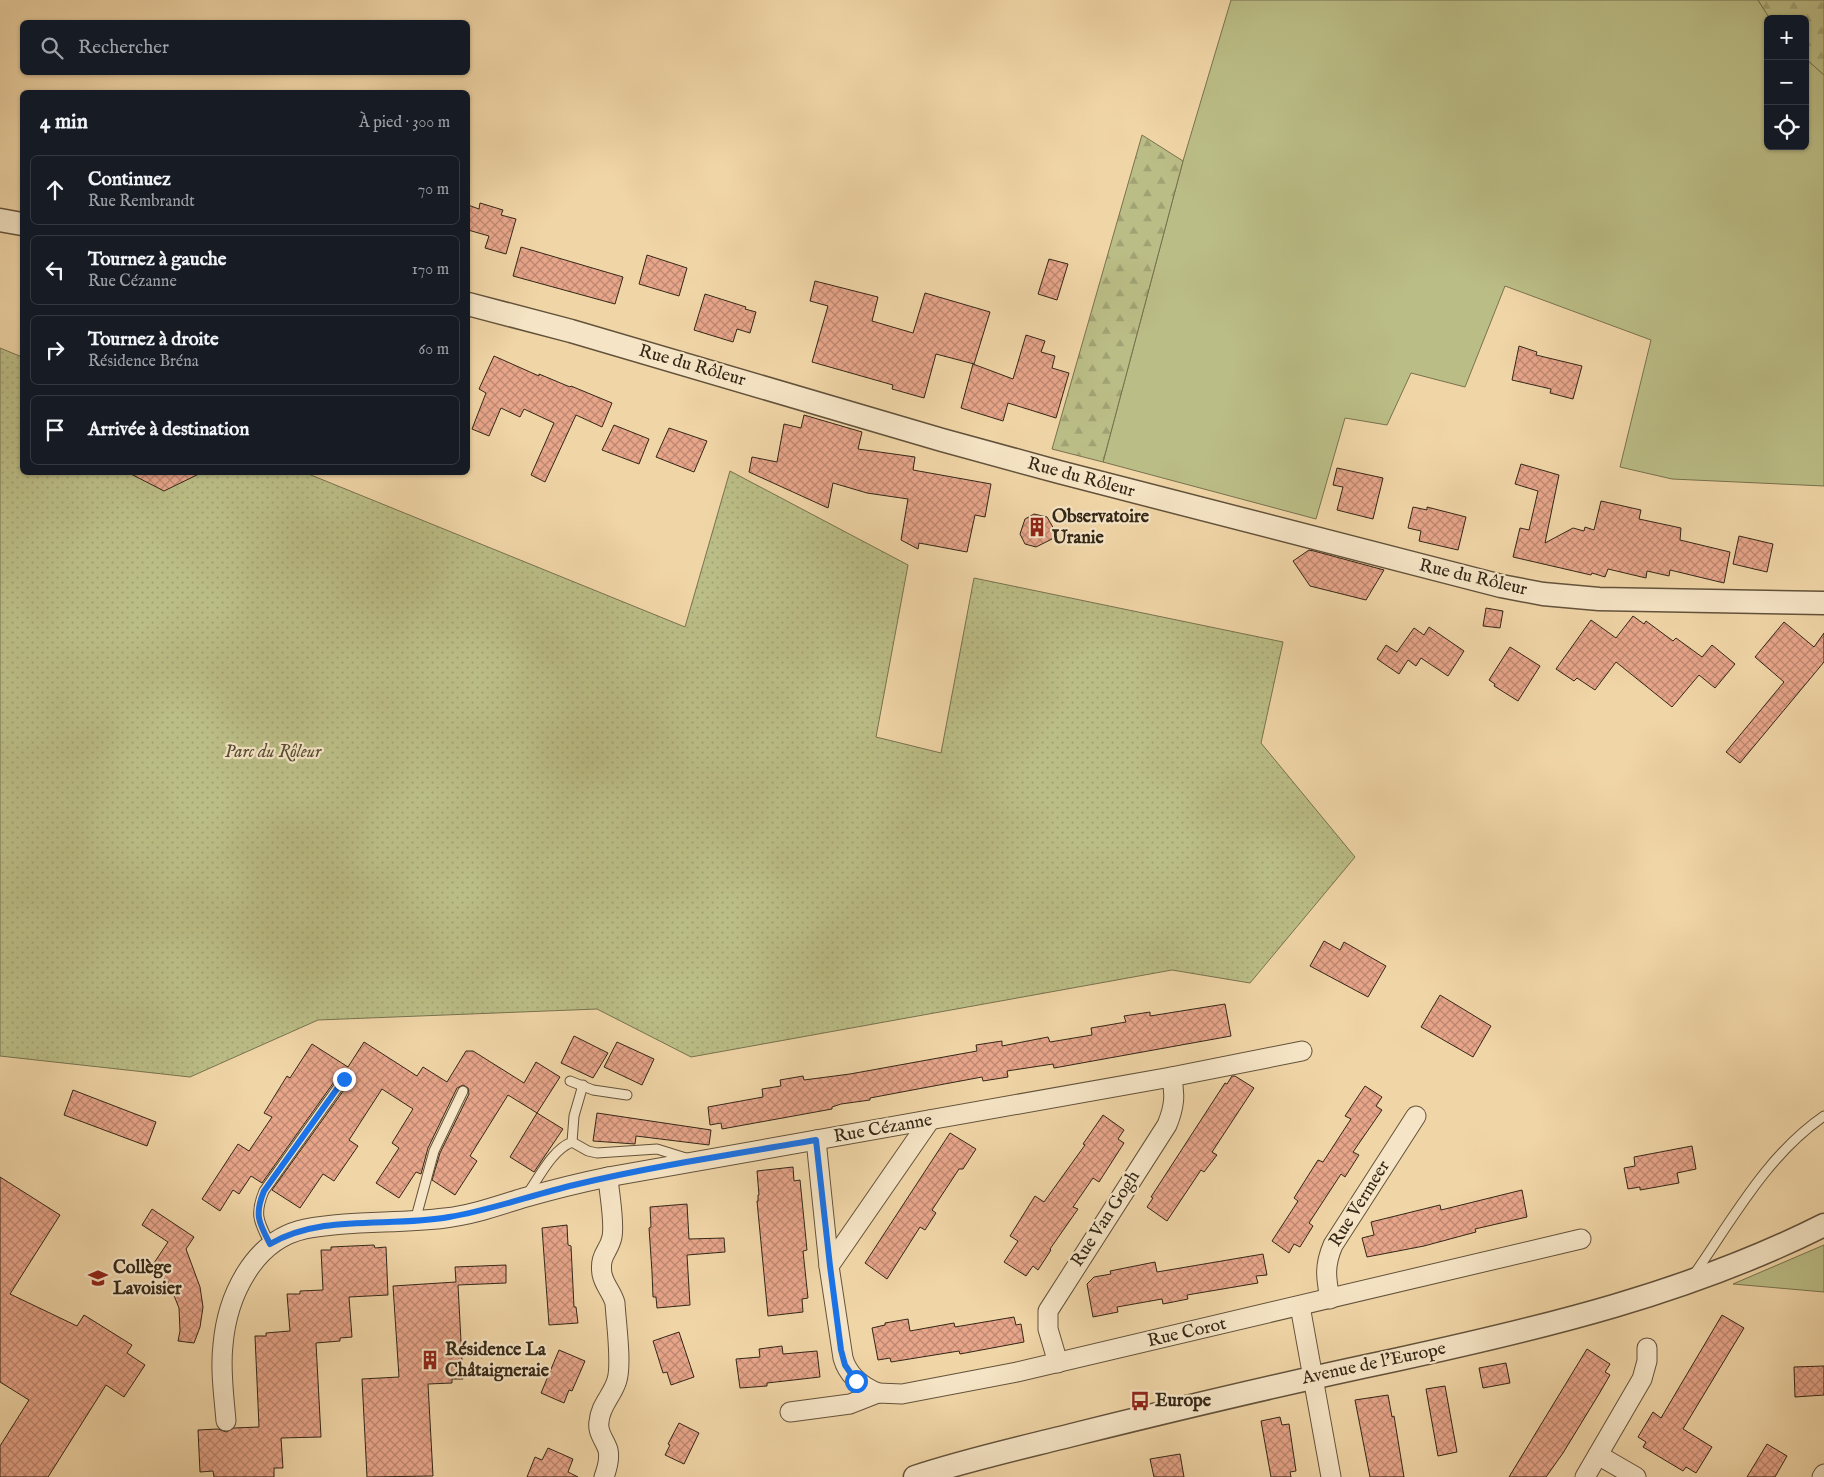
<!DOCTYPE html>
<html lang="fr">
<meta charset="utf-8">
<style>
:root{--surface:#171b24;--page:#242831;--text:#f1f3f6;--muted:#9ea1a6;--line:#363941}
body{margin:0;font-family:"IM FELL English",serif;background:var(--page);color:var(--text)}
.controls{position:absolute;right:15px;top:15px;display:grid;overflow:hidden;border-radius:8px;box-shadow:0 1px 4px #0004}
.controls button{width:45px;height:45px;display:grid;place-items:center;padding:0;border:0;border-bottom:1px solid var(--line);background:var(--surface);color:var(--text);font:25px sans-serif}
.stop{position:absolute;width:15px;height:15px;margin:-11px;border:4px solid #1a73e8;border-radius:50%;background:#fff}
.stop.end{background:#1a73e8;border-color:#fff;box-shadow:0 1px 5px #0008}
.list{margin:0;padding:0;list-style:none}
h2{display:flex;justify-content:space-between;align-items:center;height:65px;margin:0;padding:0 20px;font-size:21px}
h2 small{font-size:16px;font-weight:400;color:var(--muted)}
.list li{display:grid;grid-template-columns:32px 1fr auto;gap:15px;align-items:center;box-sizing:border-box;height:70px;margin:0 10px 10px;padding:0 10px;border:1px solid var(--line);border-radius:8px}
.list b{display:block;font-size:19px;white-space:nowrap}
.list p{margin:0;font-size:16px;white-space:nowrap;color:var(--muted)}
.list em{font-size:16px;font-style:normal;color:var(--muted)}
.icon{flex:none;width:28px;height:28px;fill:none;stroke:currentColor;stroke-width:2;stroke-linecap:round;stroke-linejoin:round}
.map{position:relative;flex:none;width:1824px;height:1477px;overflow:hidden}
.search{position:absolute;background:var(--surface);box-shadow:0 1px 4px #0004;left:20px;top:20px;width:450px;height:55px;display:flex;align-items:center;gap:12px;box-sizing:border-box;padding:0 18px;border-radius:8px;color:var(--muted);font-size:19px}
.panel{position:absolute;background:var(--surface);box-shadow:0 1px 4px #0004;left:20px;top:90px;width:450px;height:385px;border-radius:8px}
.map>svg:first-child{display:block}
.grass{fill:#bbbd86;stroke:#78724e}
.forest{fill:url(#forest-firs);stroke:#78724e}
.park{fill:url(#park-dots);stroke:#78724e}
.building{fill:url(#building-cross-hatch);stroke:#342717}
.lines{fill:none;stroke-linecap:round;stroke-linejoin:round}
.service-casing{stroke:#63523b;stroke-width:11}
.minor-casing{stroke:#63523b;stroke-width:21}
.tertiary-casing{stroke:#63523b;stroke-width:25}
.service{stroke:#f5e4c5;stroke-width:9}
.minor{stroke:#f5e4c5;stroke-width:19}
.tertiary{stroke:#f5e4c5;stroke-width:22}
.route{stroke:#1a73e8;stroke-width:6}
.labels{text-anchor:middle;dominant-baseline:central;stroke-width:4.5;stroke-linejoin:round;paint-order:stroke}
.street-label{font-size:18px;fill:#342717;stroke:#f5e4c5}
.poi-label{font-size:18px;font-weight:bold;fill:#342717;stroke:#f5e4c5;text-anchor:start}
.park-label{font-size:18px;font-style:italic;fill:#564c33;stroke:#f5e4c5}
</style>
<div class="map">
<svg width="1824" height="1477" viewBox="0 0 1824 1477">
<defs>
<pattern id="forest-firs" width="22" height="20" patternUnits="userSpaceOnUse" patternTransform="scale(1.25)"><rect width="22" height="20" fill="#bbbd86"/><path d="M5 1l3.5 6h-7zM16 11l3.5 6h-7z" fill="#a1a273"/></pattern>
<pattern id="park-dots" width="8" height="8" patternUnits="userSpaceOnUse" patternTransform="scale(1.25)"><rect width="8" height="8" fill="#bbbd86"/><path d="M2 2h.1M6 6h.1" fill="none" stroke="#a1a273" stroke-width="1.8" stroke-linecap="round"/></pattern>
<pattern id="building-cross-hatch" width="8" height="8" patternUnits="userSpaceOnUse" patternTransform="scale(1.25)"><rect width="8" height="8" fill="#e7a58a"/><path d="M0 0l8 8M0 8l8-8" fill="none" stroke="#bc8670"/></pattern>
</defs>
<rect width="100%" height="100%" fill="#f0d5a6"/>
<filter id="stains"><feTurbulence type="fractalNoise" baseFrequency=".004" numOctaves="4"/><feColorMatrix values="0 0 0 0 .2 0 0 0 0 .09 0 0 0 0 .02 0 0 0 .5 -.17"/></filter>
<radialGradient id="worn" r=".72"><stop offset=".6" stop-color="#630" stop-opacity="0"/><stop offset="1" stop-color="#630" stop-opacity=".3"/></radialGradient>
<g class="grass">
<polygon points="1231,0 1758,0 1770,19 1768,19 1768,146 1805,146 1805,58 1824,75 1824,486 1672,479 1620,467 1651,340 1505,286 1465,387 1411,373 1387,425 1345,418 1316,519 1103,462 1183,161"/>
<polygon points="1824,1245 1824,1292 1733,1284"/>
</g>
<g class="forest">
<polygon points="1758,0 1824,0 1824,75 1805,58 1805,19 1770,19"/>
<polygon points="1142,135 1183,161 1103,462 1052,449"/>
</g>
<polygon class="park" points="0,348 22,357 22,472 306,473 685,627 730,471 908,565 876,737 941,753 974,578 1283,642 1261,743 1355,857 1250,983 1172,970 691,1057 597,1009 318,1020 190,1077 0,1056"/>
<g class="building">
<polygon points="480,203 503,210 501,215 516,219 506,254 485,248 489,236 468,230 468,205 479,209"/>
<polygon points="521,247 623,277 615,304 513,276"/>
<polygon points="647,255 687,268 679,296 639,284"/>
<polygon points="1049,259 1068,264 1057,300 1038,294"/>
<polygon points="815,281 878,297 872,321 913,333 925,293 990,312 974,364 936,354 924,398 892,389 893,385 812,362 828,306 810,301"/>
<polygon points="705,294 746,307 745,309 756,312 750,333 737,329 733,342 694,330"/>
<polygon points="1026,335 1045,341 1041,352 1055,356 1052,368 1069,373 1056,418 1008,403 1003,421 961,408 973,364 1013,379"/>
<polygon points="1519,346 1537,352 1536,355 1582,366 1573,399 1550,393 1551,389 1512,380"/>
<polygon points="494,356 539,376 539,374 570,387 571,386 612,403 602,427 576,415 545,482 531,475 554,423 524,409 520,417 501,408 489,436 472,429 486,393 479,389"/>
<polygon points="804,415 862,432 858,449 915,457 913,470 991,484 985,517 975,515 967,552 919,543 918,549 901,540 908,499 867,493 833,483 828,508 749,472 752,457 777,462 784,424 801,428"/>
<polygon points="614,425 649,439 639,464 602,450"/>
<polygon points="669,428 707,441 694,472 656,457"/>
<polygon points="1521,464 1559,475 1545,543 1573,528 1584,531 1585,527 1594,530 1601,501 1641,510 1639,519 1681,528 1680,540 1730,552 1724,583 1670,570 1669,576 1647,571 1646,578 1608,569 1605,577 1592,573 1591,575 1513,557 1520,528 1529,530 1538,491 1515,484"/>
<polygon points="1337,468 1383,478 1373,519 1337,510 1343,487 1333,485"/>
<polygon points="127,472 203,472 164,491"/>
<polygon points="1413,507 1427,510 1427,507 1466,517 1458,550 1419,541 1421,531 1408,528"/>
<polygon points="1034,514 1047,517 1058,536 1036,547 1025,544 1020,534 1025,519"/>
<polygon points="1739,536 1773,544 1767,572 1733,564"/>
<polygon points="1309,550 1314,551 1384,570 1366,600 1310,586 1293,561"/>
<polygon points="1486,608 1503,611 1500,628 1483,626"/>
<polygon points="1633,616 1644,624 1646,621 1673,641 1676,638 1702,657 1712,645 1735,664 1715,688 1699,675 1672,707 1616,662 1595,690 1577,678 1574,681 1556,669 1591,620 1616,638"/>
<polygon points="1784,622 1814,647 1824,633 1824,662 1740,763 1726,752 1784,682 1755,657"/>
<polygon points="1429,627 1464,651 1448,676 1421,658 1416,666 1408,660 1399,674 1377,659 1386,645 1397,652 1414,628 1424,635"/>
<polygon points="1510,647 1540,666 1518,701 1494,686 1495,684 1489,680"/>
<polygon points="1324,941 1340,950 1344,942 1386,966 1368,997 1310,966"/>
<polygon points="1440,995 1491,1026 1473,1057 1421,1027"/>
<polygon points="1225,1004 1231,1036 1054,1068 1053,1064 1007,1071 1008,1077 983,1081 982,1077 923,1088 870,1098 870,1100 841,1104 832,1107 832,1109 722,1129 721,1123 710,1125 708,1107 763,1097 762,1089 781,1086 780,1080 803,1076 804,1080 850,1074 977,1051 976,1045 1002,1041 1002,1046 1048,1037 1050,1042 1092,1035 1091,1028 1126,1022 1124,1016 1150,1012 1150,1016"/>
<polygon points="574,1036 608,1053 593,1078 561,1063"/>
<polygon points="364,1042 417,1076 423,1067 447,1082 466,1051 473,1051 524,1083 536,1062 560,1077 537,1113 508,1095 470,1156 477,1161 455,1195 432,1180 440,1153 469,1094 468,1088 463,1085 457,1088 428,1148 421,1174 416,1172 399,1198 376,1183 399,1148 392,1143 413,1109 382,1089 349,1140 358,1146 334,1181 323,1174 300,1208 272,1190 349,1083 349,1076 344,1073 339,1075 262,1183 251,1176 239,1194 233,1190 220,1211 202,1199 238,1144 249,1151 272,1117 264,1113 287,1076 290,1078 312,1044 348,1067"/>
<polygon points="617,1042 654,1059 642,1085 604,1067"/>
<polygon points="1232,1076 1235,1076 1254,1088 1212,1152 1217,1155 1204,1172 1201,1170 1167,1221 1147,1207 1153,1198 1151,1197 1225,1083 1227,1084"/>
<polygon points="1365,1086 1382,1097 1376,1106 1382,1110 1353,1152 1359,1155 1345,1177 1341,1174 1309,1223 1313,1226 1300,1247 1294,1244 1289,1253 1272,1241 1298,1201 1294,1198 1318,1160 1323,1162 1351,1119 1345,1116"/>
<polygon points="73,1090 156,1122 147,1146 64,1115"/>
<polygon points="537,1113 563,1129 534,1172 510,1157"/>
<polygon points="597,1113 711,1130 709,1145 636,1136 635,1144 593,1141"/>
<polygon points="1103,1115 1124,1130 1118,1139 1124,1143 1099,1182 1093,1178 1073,1207 1078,1209 1050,1249 1051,1250 1038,1270 1033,1266 1026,1276 1004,1262 1018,1241 1010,1236 1035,1196 1044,1202 1085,1145 1083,1144"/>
<polygon points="950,1133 976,1149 963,1169 959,1169 932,1210 936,1213 925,1230 920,1227 887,1279 865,1263"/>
<polygon points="1692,1146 1696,1169 1677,1173 1679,1183 1640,1190 1640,1187 1628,1189 1624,1168 1635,1166 1634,1157"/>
<polygon points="793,1167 794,1181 800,1180 807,1250 803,1251 808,1298 802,1299 803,1312 768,1316 757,1201 758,1201 758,1195 759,1195 757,1171"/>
<polygon points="0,1177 60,1215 10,1294 77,1326 84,1315 132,1345 127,1353 145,1365 124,1397 106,1385 48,1477 0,1477 0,1446 29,1400 0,1382"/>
<polygon points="1522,1190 1527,1217 1475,1229 1476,1232 1424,1246 1367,1257 1362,1238 1374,1235 1371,1222 1440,1205 1441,1210"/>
<polygon points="687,1204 689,1239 724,1238 725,1252 687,1255 690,1305 657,1308 656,1297 653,1297 652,1272 649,1228 651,1227 650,1207"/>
<polygon points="152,1209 194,1237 186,1249 200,1287 203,1307 200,1327 194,1343 178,1341 180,1331 179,1308 175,1298 167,1281 152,1266 168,1242 142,1225"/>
<polygon points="567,1225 568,1245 571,1246 574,1307 576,1307 578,1323 549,1325 542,1228"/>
<polygon points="374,1245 375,1248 386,1247 388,1295 349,1297 352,1337 340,1338 340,1341 316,1343 321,1437 281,1438 283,1468 274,1468 274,1477 214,1477 213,1471 200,1472 198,1430 218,1429 226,1432 234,1428 259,1427 255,1336 266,1336 266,1333 290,1331 287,1294 300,1294 300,1291 323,1290 321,1250 331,1250 331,1247"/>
<polygon points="1263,1254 1267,1275 1256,1276 1258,1283 1187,1295 1188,1299 1163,1304 1162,1299 1117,1307 1118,1312 1093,1317 1087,1284 1094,1277 1111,1274 1110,1271 1155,1262 1157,1272"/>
<polygon points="506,1265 506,1283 458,1285 463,1379 452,1379 452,1383 428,1384 433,1476 367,1477 362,1379 399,1377 393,1286 456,1282 455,1267"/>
<polygon points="1722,1315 1744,1328 1683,1429 1712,1447 1696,1473 1686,1467 1683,1471 1643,1447 1646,1442 1638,1437 1653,1412 1661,1418"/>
<polygon points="1014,1317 1016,1325 1021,1324 1024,1342 960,1354 959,1351 891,1362 890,1358 878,1360 872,1328 885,1325 885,1323 908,1319 910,1331 954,1323 955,1327"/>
<polygon points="679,1332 694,1377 671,1385 667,1372 663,1373 653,1341"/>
<polygon points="782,1346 783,1354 817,1351 820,1377 767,1383 767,1386 740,1388 736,1359 760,1357 759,1349"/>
<polygon points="1587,1349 1610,1364 1605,1372 1610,1375 1599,1394 1563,1453 1546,1477 1509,1477"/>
<polygon points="559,1350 585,1361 572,1391 569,1390 564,1403 541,1393"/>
<polygon points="1506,1363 1510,1383 1483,1388 1479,1368"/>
<polygon points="1824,1366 1824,1395 1795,1397 1794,1367"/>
<polygon points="1445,1386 1457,1452 1438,1456 1426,1389"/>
<polygon points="1388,1395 1392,1417 1394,1416 1404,1477 1370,1477 1355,1400"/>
<polygon points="1280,1417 1282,1425 1289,1424 1296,1471 1290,1472 1291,1477 1271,1477 1261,1421"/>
<polygon points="679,1423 699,1433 684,1464 665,1455 670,1445 668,1444"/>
<polygon points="1767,1444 1787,1456 1775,1477 1747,1477"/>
<polygon points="548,1448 573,1459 568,1472 578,1477 527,1477 535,1457 542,1460"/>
<polygon points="1180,1454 1184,1477 1154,1477 1150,1459"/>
</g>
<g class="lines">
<defs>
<g id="service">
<polyline points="570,1081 593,1090 627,1095"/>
<polyline points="572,1142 588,1151 597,1153 657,1149 689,1159"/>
<path d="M528 1193C540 1176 552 1150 572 1142L574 1116 583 1085"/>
<polyline points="415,1221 434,1151 463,1091"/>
<path d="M270 1244C259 1222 254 1215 264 1191L344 1079"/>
<path d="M1693 1276C1732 1220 1767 1155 1824 1116"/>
</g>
<g id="minor">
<path d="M816 1140 829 1266 843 1358C848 1376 861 1386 878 1393"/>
<polyline points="829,1266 930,1120"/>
<path d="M1330 1299C1326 1278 1324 1266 1333 1245L1416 1116"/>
<polyline points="1300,1306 1331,1477"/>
<path d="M1058 1363 1048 1329V1311L1167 1125C1174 1108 1176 1094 1171 1077"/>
<polyline points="790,1412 850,1404 878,1393 902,1394 1017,1372 1581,1239"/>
<path d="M226 1421C224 1396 220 1370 223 1345 227 1297 253 1240 305 1229 351 1220 399 1224 445 1218 472 1215 497 1206 523 1198 551 1190 579 1183 608 1177L1171 1077 1302 1051"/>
<polyline points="1598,1455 1636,1477"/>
<path d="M604 1477C607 1469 610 1459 608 1450 605 1440 597 1433 599 1422 600 1405 613 1395 617 1380 622 1363 616 1322 615 1303 612 1292 604 1285 602 1274 599 1254 609 1252 612 1237 615 1222 609 1193 608 1177"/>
<polyline points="1585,1477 1642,1379 1647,1361 1647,1348"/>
<polyline points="1822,1477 1824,1474"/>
</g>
<g id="tertiary">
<polyline points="0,220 22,224"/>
<polyline points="468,304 571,331 942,440 1059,472 1501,586 1543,594 1599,599 1824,603"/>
<path d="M915 1477C969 1459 1025 1447 1080 1433 1185 1407 1290 1382 1395 1360 1542 1328 1689 1293 1824 1225"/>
</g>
</defs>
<use href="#service" class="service-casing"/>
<use href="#minor" class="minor-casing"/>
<use href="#tertiary" class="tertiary-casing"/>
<use href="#service" class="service"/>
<use href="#minor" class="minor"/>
<use href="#tertiary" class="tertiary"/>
</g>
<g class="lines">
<path class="route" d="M344 1079 264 1191C254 1215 259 1223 270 1244 323 1213 390 1228 449 1217 491 1210 532 1195 574 1185 653 1166 735 1154 816 1140L830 1266 841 1350 845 1365 856 1381"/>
</g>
<defs>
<symbol id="building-bare" viewBox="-9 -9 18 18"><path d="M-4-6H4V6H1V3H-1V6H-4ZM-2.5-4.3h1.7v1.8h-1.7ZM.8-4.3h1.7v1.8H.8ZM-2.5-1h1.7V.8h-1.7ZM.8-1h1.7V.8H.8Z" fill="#8f2418" stroke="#f5e4c5" stroke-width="2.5" paint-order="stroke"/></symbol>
<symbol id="school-bare" viewBox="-9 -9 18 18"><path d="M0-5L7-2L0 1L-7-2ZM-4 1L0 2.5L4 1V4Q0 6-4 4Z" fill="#8f2418" stroke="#f5e4c5" stroke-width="2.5" paint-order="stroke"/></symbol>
<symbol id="bus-bare" viewBox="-9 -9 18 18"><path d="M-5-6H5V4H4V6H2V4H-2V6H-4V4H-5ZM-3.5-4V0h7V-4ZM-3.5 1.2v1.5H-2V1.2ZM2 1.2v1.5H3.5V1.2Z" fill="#8f2418" stroke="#f5e4c5" stroke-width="2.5" paint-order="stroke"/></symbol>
</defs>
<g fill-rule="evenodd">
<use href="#building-bare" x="1023" y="513" width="28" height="28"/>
<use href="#school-bare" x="84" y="1264" width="28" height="28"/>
<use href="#building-bare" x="416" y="1346" width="28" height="28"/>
<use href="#bus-bare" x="1126" y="1387" width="28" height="28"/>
</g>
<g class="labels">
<g class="street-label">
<text transform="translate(692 366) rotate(16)">Rue du Rôleur</text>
<text transform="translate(1081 478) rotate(15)">Rue du Rôleur</text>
<text transform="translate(1473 578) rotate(13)">Rue du Rôleur</text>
<text transform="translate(883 1129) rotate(-10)">Rue Cézanne</text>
<text transform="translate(1360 1204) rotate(-58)">Rue Vermeer</text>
<text transform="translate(1106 1219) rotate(-57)">Rue Van Gogh</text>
<text transform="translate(1187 1333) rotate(-13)">Rue Corot</text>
<text transform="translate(1374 1364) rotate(-12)">Avenue de l'Europe</text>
</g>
<g class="poi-label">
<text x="1052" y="517">Observatoire<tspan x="1052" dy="21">Uranie</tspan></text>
<text x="113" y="1268">Collège<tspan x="113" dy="21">Lavoisier</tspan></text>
<text x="445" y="1350">Résidence La<tspan x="445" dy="21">Châtaigneraie</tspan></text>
<text x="1155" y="1401">Europe</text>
</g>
<g class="park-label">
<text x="273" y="752">Parc du Rôleur</text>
</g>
</g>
<rect width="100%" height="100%" filter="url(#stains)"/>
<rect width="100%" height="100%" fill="url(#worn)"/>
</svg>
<div class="controls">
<button>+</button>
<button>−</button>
<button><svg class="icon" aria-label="locate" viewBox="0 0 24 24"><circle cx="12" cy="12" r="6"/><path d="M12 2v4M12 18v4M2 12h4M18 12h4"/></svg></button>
</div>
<div class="stop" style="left:856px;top:1381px"></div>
<div class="stop end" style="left:344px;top:1079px"></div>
<div class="search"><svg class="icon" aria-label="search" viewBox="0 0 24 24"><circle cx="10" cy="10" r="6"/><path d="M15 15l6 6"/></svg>Rechercher</div>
<section class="panel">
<h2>4 min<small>À pied · 300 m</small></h2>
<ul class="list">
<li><svg class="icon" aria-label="ahead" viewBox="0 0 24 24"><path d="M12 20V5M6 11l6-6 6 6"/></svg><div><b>Continuez</b><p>Rue Rembrandt</p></div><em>70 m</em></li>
<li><svg class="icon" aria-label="left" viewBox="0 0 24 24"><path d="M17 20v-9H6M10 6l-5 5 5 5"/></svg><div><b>Tournez à gauche</b><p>Rue Cézanne</p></div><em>170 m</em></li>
<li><svg class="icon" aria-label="right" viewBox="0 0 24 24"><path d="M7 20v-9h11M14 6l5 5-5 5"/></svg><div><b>Tournez à droite</b><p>Résidence Bréna</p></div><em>60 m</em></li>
<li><svg class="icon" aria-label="arrive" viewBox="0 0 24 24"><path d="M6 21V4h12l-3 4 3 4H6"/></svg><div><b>Arrivée à destination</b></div></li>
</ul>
</section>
</div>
